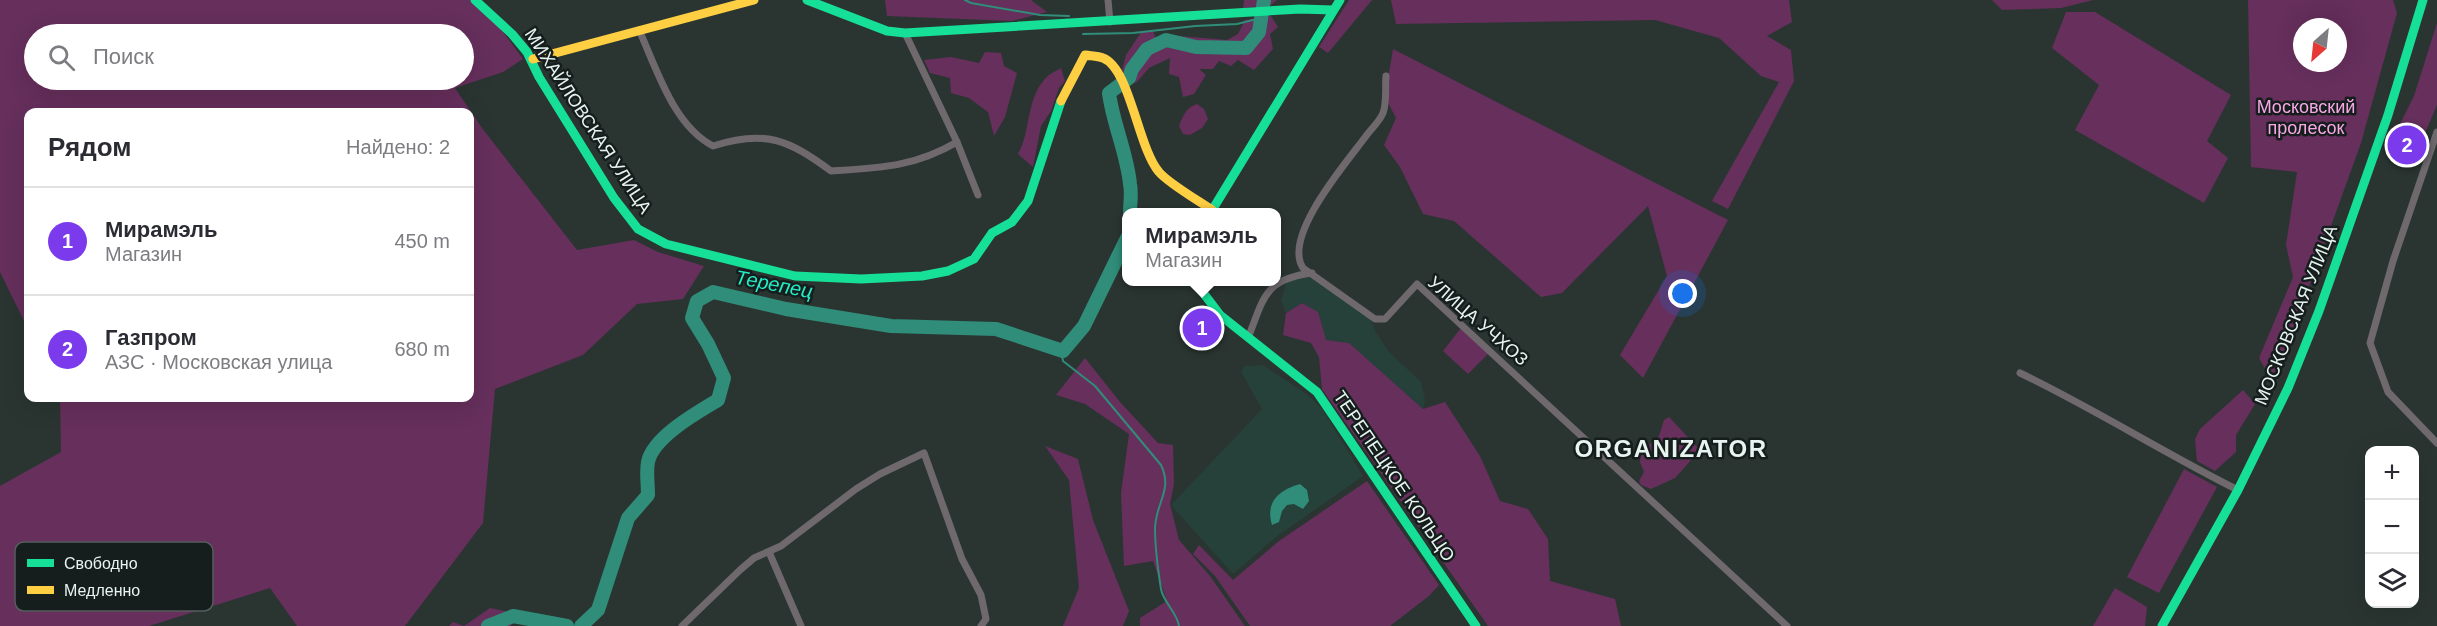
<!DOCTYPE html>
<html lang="ru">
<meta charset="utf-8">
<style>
:root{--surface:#fff;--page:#f7f7f7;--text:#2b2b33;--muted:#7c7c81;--line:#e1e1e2;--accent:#7c3aed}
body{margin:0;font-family:Helvetica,sans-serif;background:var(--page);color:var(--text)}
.controls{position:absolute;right:18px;bottom:18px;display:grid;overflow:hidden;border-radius:12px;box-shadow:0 6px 24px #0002}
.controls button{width:54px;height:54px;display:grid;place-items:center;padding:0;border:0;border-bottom:2px solid var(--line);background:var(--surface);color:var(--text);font:30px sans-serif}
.compass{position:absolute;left:2293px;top:18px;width:54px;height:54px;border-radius:50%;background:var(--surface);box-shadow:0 6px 24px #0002;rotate:207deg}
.you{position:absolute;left:1683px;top:294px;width:21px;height:21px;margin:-15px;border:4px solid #fff;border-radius:50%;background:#1a73e8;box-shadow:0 0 0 9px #1a73e833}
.badge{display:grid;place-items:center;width:39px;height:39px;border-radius:50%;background:var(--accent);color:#fff;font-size:20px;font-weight:700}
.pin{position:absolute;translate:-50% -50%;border:3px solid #fff;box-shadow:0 2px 6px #0006}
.popup{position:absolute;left:1122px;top:208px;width:159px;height:78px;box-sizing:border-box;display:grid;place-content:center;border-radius:12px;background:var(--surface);filter:drop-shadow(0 2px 4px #0005);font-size:20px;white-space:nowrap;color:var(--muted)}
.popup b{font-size:22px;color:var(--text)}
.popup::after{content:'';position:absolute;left:50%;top:100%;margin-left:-12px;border:12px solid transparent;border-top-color:var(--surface)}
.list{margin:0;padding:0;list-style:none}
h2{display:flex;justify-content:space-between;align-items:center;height:78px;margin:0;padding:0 24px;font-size:26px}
h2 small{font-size:20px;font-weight:400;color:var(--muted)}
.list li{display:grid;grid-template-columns:39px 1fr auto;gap:18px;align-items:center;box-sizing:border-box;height:108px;padding:0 24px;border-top:2px solid var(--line)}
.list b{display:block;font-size:22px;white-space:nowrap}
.list p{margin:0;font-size:20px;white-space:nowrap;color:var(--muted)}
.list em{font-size:20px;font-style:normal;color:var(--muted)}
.icon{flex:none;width:33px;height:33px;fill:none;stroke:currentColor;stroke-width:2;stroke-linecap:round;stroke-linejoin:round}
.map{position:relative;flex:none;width:2437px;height:626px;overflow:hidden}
.search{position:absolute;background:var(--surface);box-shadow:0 6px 24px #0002;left:24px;top:24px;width:450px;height:66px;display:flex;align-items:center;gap:15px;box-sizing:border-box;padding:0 21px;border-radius:33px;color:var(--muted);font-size:22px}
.panel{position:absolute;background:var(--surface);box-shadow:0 6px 24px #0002;left:24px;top:108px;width:450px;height:294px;border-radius:12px}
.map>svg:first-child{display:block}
.built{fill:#26413a}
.green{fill:#662f5c;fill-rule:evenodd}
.water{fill:#2f8d79}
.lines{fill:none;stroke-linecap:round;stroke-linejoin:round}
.stream{stroke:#2f8d79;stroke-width:2}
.river{stroke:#2f8d79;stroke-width:14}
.street{stroke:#6f696e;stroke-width:7}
.fast{stroke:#16e098;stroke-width:9}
.slow{stroke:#ffcf43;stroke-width:9}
.labels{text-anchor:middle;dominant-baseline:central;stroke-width:5;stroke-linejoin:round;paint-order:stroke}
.park-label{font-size:18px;fill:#f8a7e5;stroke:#151e1c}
.street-label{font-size:18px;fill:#e7f4f0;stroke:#151e1c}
.water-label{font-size:20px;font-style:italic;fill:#24ecc7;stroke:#151e1c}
.district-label{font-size:24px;font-weight:bold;letter-spacing:1.5px;fill:#e7f4f0;stroke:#151e1c}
.key{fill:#151e1c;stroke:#545e5c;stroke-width:1.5}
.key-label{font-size:16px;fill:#e7f4f0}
</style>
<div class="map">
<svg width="2437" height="626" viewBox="0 0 2437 626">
<rect width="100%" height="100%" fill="#2a3532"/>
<g class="built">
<polygon points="1312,277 1370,317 1375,331 1389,352 1421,382 1425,400 1423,409 1349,343 1326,340 1302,303 1286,313 1281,300 1287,281"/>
<polygon points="1263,365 1308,395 1323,410 1363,476 1276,537 1233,574 1171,505 1262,409 1241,372 1244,366"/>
</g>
<g class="green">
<path d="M0 0H471L501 29 523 59 503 72 455 88 482 128 577 250 634 240 658 252 704 266 683 299 637 304 583 355 495 389 483 523 405 626H297L270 588 149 626H0V486L61 452 60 398H470V112H28V329L0 272ZM34 34H464V80H34Z"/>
<polygon points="885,0 1031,0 1047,12 1012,21 887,16"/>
<polygon points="1244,0 1277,0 1271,5 1243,8"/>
<polygon points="1349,0 1372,0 1328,53 1319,47"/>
<polygon points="1391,0 1789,0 1792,22 1767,36 1791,50 1794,81 1728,209 1712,201 1779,82 1761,76 1719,38 1655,20 1396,24"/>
<polygon points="1992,0 2093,0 2061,8 2002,10"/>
<path d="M2248 0H2393L2397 13 2361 143 2288 345 2271 379 2259 358 2293 277 2286 245 2297 172 2251 167ZM2302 27H2338V63H2302Z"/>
<polygon points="2066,12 2095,12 2231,95 2207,141 2228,158 2204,203 2075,130 2099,85 2052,48"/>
<polygon points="1271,16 1278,27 1270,34 1273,49 1254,70 1238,60 1231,66 1219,61 1213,69 1199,69 1206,75 1194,94 1183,97 1179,77 1169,74 1170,58 1149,68 1136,83 1122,70 1126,55 1142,31 1153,31 1156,39 1167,35 1227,40 1238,34 1245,20"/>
<polygon points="2437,23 2437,105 2425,133 2400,124 2414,96"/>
<polygon points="1393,49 1728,220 1643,378 1620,355 1667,276 1648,206 1562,293 1541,297 1454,221 1423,214 1400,167 1384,145 1396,118 1385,97"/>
<polygon points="985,52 1001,53 1004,66 1017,73 1005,117 994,136 988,112 969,98 951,93 950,78 930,73 924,60 951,57 979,63"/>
<path d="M1061 68 1065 81 1059 88 1051 111 1041 126 1033 167 1018 154C1031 131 1026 99 1045 79 1049 74 1056 71 1061 68Z"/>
<path d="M1197 104 1204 109 1208 119 1202 128 1190 135 1183 134 1179 126C1183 116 1186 107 1197 104Z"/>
<polygon points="1302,303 1318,312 1326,340 1349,343 1423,409 1445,402 1480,456 1500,501 1528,509 1548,539 1550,581 1615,599 1621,626 1488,626 1322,389 1319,357 1311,343 1283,335 1286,313"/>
<polygon points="1461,328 1488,354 1468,374 1443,351"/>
<polygon points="1085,358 1120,402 1158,443 1173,445 1174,484 1170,504 1179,540 1210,576 1245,626 1140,626 1140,618 1167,601 1153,561 1124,566 1121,493 1129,434 1085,404 1056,395"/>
<polygon points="2243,390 2255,404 2236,435 2236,452 2215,471 2197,461 2195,439 2200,429"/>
<polygon points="1669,417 1700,450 1675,478 1651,489 1641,485 1639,481 1644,472 1640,462 1641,452 1659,436 1664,420"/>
<polygon points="1045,446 1078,459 1093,520 1129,611 1123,626 1063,626 1079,588 1069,480"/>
<polygon points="2184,469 2217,487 2159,593 2127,577"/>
<polygon points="1367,481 1439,585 1429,596 1390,626 1250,626 1215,576 1193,554 1199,545 1233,580 1279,541"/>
<polygon points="2115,588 2147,607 2145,626 2093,626"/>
<polygon points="490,608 505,611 515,622 510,626 449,626 453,622 464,626"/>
</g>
<path class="water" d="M1300 484 1307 490 1309 501 1303 509 1294 504 1287 505 1282 511 1279 522 1272 525C1265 502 1279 490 1300 484Z"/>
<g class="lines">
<g class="stream">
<polyline points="965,0 971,3 1040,15 1069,16"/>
<polyline points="1083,34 1133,33 1195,26 1237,24 1261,18"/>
<path d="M1061 350 1063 361 1095 386 1161 465C1173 490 1156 502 1155 528 1155 547 1158 570 1161 589 1163 602 1177 612 1179 626"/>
</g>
<g class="river">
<path d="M1130 212C1130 203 1132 193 1130 184 1127 153 1113 124 1109 93L1129 78 1132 69 1147 49 1166 40 1196 47 1246 48 1259 32 1264 0"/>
<polyline points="488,626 513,616 567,626"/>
<path d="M581 626 598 610 628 518 648 495C648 484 646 472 648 462 653 437 698 412 718 400L724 378 708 344 692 318 697 301 713 292 786 309 891 326 996 329 1063 351 1084 326 1127 238"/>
</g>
<g class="street">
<polyline points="1108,0 1110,22"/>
<path d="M639 30C657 69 673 125 713 146 765 129 789 140 831 171 878 168 915 167 957 142"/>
<polyline points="905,33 957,142 978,195"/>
<path d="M1386 76C1385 87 1387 103 1383 113 1380 121 1371 129 1366 136 1347 162 1282 236 1303 268L1375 319H1385L1417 284 1787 626"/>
<polyline points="2437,132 2393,261 2370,343 2388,392 2437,443"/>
<path d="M1248 338C1264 298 1264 279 1312 273"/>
<path d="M2020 373C2095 409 2164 453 2238 490"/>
<polyline points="769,552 801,626"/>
<polyline points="682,626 740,570 754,558 781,546 856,489 880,474 924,453 962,559 981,595 986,619 981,626"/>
</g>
<g class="fast">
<polyline points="475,0 512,34 527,52 539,77 614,198 638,229 666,244 795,276 861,279 922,276 948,271 974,259 992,233 1012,222 1028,201 1061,101"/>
<polyline points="807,0 887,31 905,33 1300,9 1333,10"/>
<polyline points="1211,212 1340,0"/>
<polyline points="1195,282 1220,315 1317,392 1476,626"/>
<polyline points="2162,626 2238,490 2288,388 2319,311 2388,115 2423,0"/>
</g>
<g class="slow">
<polyline points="533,59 754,0"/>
<path d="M1061 101 1085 55C1091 56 1098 56 1103 58 1130 68 1138 148 1159 172 1168 183 1199 201 1212 210"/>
</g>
</g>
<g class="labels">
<g class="park-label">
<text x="2306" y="107">Московский<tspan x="2306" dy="21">пролесок</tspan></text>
</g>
<g class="street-label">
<text transform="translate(588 121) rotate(57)">МИХАЙЛОВСКАЯ УЛИЦА</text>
<text transform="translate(2296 315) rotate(-68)">МОСКОВСКАЯ УЛИЦА</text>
<text transform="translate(1478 321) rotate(41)">УЛИЦА УЧХОЗ</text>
<text transform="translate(1394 476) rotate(56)">ТЕРЕПЕЦКОЕ КОЛЬЦО</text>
</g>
<g class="water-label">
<text transform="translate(774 284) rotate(11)">Терепец</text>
</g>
<g class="district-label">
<text x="1671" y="448">ORGANIZATOR</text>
</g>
</g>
<rect x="15" y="542" width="198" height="69" rx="9" class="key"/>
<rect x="27" y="559" width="27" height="8" fill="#16e098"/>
<rect x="27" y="586" width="27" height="8" fill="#ffcf43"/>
<g class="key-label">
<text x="64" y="569">Свободно</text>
<text x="64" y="596">Медленно</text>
</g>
</svg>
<div class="controls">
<button>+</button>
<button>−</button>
<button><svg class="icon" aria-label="layers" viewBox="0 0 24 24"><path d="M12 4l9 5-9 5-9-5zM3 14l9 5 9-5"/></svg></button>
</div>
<svg class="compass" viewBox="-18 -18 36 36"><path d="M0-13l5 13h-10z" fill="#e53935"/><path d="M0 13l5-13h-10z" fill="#7c7c81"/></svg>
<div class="you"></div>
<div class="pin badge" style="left:1202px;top:328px">1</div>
<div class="popup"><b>Мирамэль</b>Магазин</div>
<div class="pin badge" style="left:2407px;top:145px">2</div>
<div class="search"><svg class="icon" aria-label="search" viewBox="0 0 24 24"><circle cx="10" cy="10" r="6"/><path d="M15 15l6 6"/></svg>Поиск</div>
<section class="panel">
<h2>Рядом<small>Найдено: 2</small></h2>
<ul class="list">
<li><span class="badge">1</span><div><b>Мирамэль</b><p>Магазин</p></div><em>450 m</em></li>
<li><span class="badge">2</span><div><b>Газпром</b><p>АЗС · Московская улица</p></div><em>680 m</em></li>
</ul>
</section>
</div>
